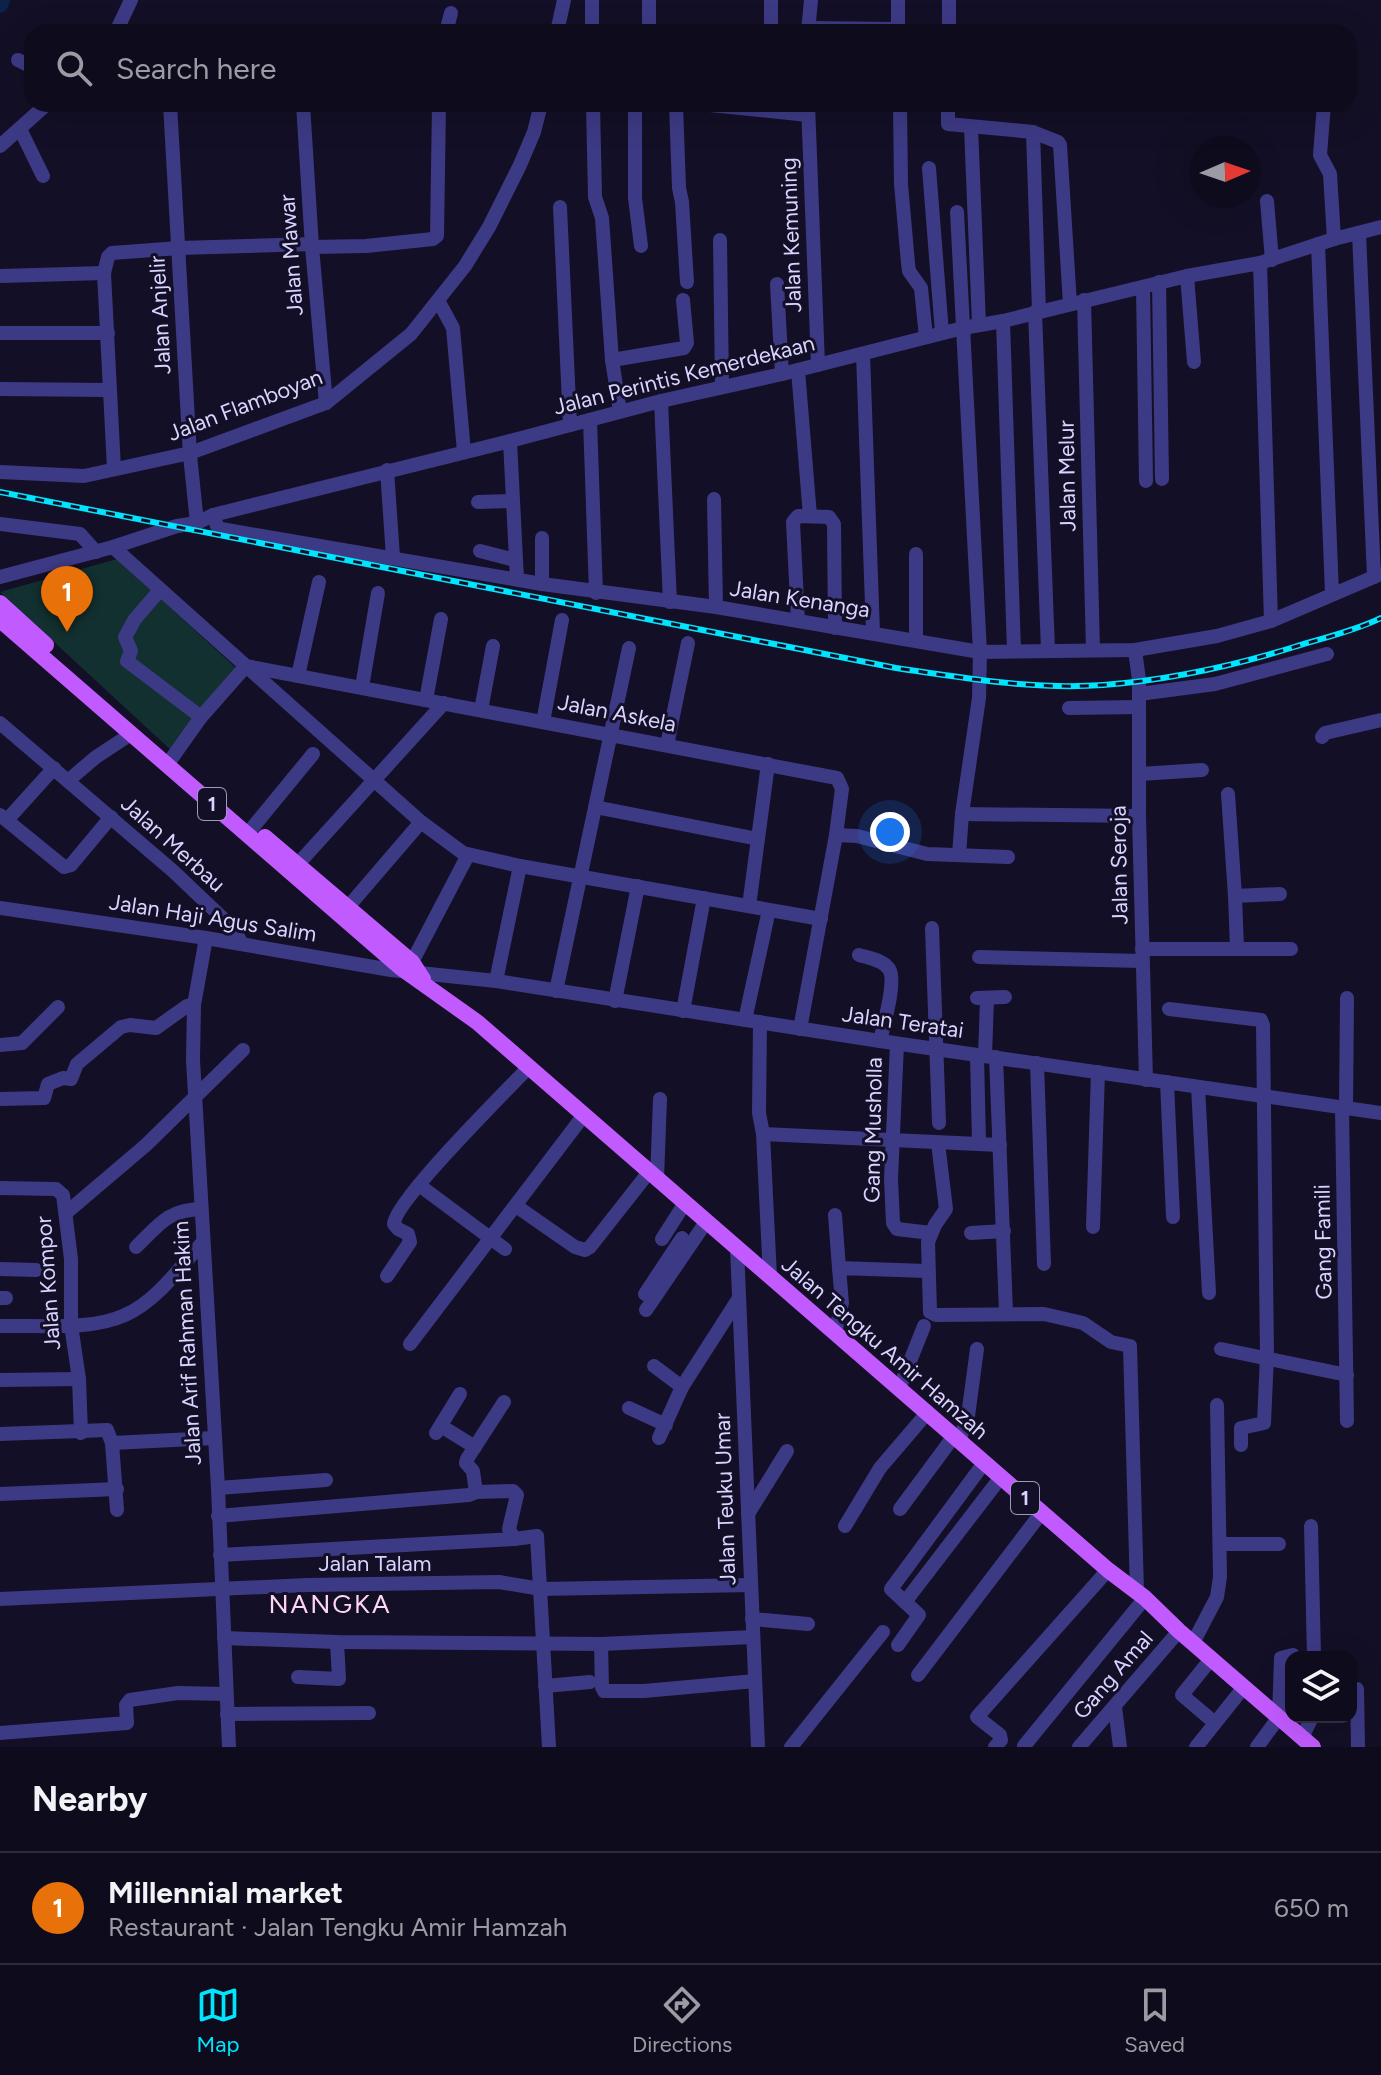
<!DOCTYPE html>
<meta charset="utf-8">
<style>
:root{--surface:#0e0b1c;--page:#1c1929;--text:#f1f3f6;--muted:#9b9ba3;--line:#2e2b3b;--accent:#00e5ff}
body{margin:0;font-family:Figtree,sans-serif;background:var(--page);color:var(--text)}
.controls{position:absolute;right:24px;bottom:24px;display:grid;overflow:hidden;border-radius:16px;box-shadow:0 8px 32px #0002}
.controls button{width:72px;height:72px;display:grid;place-items:center;padding:0;border:0;border-bottom:2px solid var(--line);background:var(--surface);color:var(--text);font:40px sans-serif}
.compass{position:absolute;left:1189px;top:136px;width:72px;height:72px;border-radius:50%;background:var(--surface);box-shadow:0 8px 32px #0002;rotate:88deg}
.you{position:absolute;left:890px;top:832px;width:28px;height:28px;margin:-20px;border:6px solid #fff;border-radius:50%;background:#1a73e8;box-shadow:0 0 0 12px #1a73e833}
.badge{display:grid;place-items:center;width:52px;height:52px;border-radius:50%;background:var(--accent);color:#fff;font-size:26px;font-weight:700}
.pin{position:absolute;translate:-50% -66px;filter:drop-shadow(0 2px 4px #0008)}
.pin::after{content:'';position:absolute;top:42px;width:28px;height:24px;background:inherit;clip-path:polygon(0 0,100% 0,50% 100%)}
.list{margin:0;padding:0;list-style:none}
h2{display:flex;justify-content:space-between;align-items:center;height:104px;margin:0;padding:0 32px;font-size:34px}
h2 small{font-size:26px;font-weight:400;color:var(--muted)}
.list li{display:grid;grid-template-columns:52px 1fr auto;gap:24px;align-items:center;box-sizing:border-box;height:112px;padding:0 32px;border-top:2px solid var(--line)}
.list b{display:block;font-size:30px;white-space:nowrap}
.list p{margin:0;font-size:26px;white-space:nowrap;color:var(--muted)}
.list em{font-size:26px;font-style:normal;color:var(--muted)}
.icon{flex:none;width:44px;height:44px;fill:none;stroke:currentColor;stroke-width:2;stroke-linecap:round;stroke-linejoin:round}
.map{position:relative;flex:none;width:1381px;height:1747px;overflow:hidden}
.search{position:absolute;background:var(--surface);box-shadow:0 8px 32px #0002;left:24px;right:24px;top:24px;height:88px;display:flex;align-items:center;gap:20px;box-sizing:border-box;padding:0 28px;border-radius:24px;color:var(--muted);font-size:30px}
.sheet{height:216px;background:var(--surface)}
nav{display:flex;justify-content:space-around;align-items:center;box-sizing:border-box;height:112px;border-top:2px solid var(--line);background:var(--surface);font-size:22px;color:var(--muted)}
nav a{display:grid;justify-items:center;gap:4px}
nav .on{color:var(--accent)}
.map>svg:first-child{display:block}
.green{fill:#12302f}
.lines{fill:none;stroke-linecap:round;stroke-linejoin:round}
.river{stroke:#0c2248;stroke-width:16}
.minor{stroke:#3d3a85;stroke-width:14}
.major{stroke:#c25bff;stroke-width:16}
.rail-casing{stroke:#00e5ff;stroke-width:6}
.rail{stroke:#130f26;stroke-width:3;stroke-dasharray:9;stroke-linecap:butt}
.labels{text-anchor:middle;dominant-baseline:central;stroke-width:6;stroke-linejoin:round;paint-order:stroke}
.shield{fill:#130f26;stroke:#9e99be;stroke-width:2}
.shield-label{font-size:20px;font-weight:bold;fill:#d9d4ff}
.street-label{font-size:22px;fill:#d9d4ff;stroke:#130f26}
.quarter-label{font-size:26px;letter-spacing:2px;fill:#ffd6f0;stroke:#130f26}
</style>
<div class="map">
<svg width="1381" height="1747" viewBox="0 0 1381 1747">
<rect width="100%" height="100%" fill="#130f26"/>
<polygon class="green" points="117,559 236,668 173,752 0,592"/>
<g class="lines">
<polyline class="river" points="0,5 2,0"/>
<g class="minor">
<polyline points="808,28 897,29"/>
<polyline points="116,32 131,0"/>
<polyline points="446,32 451,13"/>
<polyline points="557,32 564,0"/>
<polyline points="592,32 592,0"/>
<polyline points="649,32 649,0"/>
<polyline points="771,32 771,0"/>
<polyline points="808,32 811,0"/>
<polyline points="898,32 898,0"/>
<polyline points="949,32 949,0"/>
<polyline points="18,60 32,67"/>
<polyline points="170,104 190,455 197,523"/>
<polyline points="303,104 312,247 326,403"/>
<polyline points="593,104 595,197 602,218 612,360 620,411"/>
<polyline points="635,104 635,198 641,246"/>
<polyline points="676,104 679,188 682,202 687,282"/>
<polyline points="700,104 808,115"/>
<polyline points="808,104 818,365"/>
<polyline points="900,104 901,184 908,263 909,271 921,288 926,337"/>
<polyline points="948,104 948,124 1033,132 1058,142 1060,145 1070,304"/>
<polyline points="1324,104 1320,155 1330,174 1334,239"/>
<polyline points="971,127 979,324"/>
<polyline points="20,129 43,176"/>
<polyline points="1033,132 1039,311"/>
<polyline points="0,146 47,104"/>
<polyline points="929,168 942,333"/>
<polyline points="1267,201 1272,260"/>
<polyline points="560,207 570,425"/>
<polyline points="957,212 980,652 979,698 962,814 959,855"/>
<polyline points="1359,233 1374,577"/>
<polyline points="720,240 722,387"/>
<polyline points="1318,244 1332,594"/>
<polyline points="312,247 366,246 433,239 437,236 439,104"/>
<polyline points="1260,263 1271,621"/>
<polyline points="0,276 104,273"/>
<polyline points="1187,276 1194,362"/>
<polyline points="1159,282 1162,479"/>
<polyline points="777,284 782,374"/>
<polyline points="1143,287 1146,481"/>
<polyline points="1084,300 1093,650"/>
<polyline points="439,302 453,328 464,452"/>
<polyline points="1035,312 1048,650"/>
<polyline points="1003,321 1014,651"/>
<polyline points="0,333 108,333"/>
<polyline points="863,354 873,633"/>
<polyline points="612,360 684,348 687,343 683,300"/>
<polyline points="798,370 810,516"/>
<polyline points="0,389 109,390"/>
<polyline points="661,401 670,602"/>
<polyline points="590,420 596,593"/>
<polyline points="510,441 517,579"/>
<polyline points="114,469 104,273 108,257 112,253 179,248 312,244"/>
<polyline points="387,470 393,557"/>
<polyline points="0,472 84,476 190,453 326,403 411,334 465,266 489,227 520,165 534,132 541,104"/>
<polyline points="714,499 716,607"/>
<polyline points="478,502 513,501"/>
<polyline points="213,515 217,526 221,529 542,584 716,607 980,652 1135,650 1217,636 1271,621 1381,574"/>
<polyline points="0,524 80,534 96,552"/>
<polyline points="113,547 246,666 837,778 842,789 836,835 800,1029"/>
<polyline points="480,551 515,560"/>
<polyline points="916,554 916,640"/>
<polyline points="0,577 113,547 177,526 197,523 213,515 510,441 661,401 782,374 963,328 1003,321 1187,276 1260,263 1334,239 1381,227"/>
<polyline points="542,584 542,538"/>
<polyline points="160,590 135,619 125,637 131,651 127,661 201,717"/>
<polyline points="798,621 793,522 798,516 829,517 834,524 835,628"/>
<polyline points="1135,650 1139,680 1139,816 1146,1080"/>
<polyline points="298,676 319,582"/>
<polyline points="362,687 378,593"/>
<polyline points="1139,694 1215,684 1327,654"/>
<polyline points="426,700 441,619"/>
<polyline points="1069,708 1139,707"/>
<polyline points="481,710 493,646"/>
<polyline points="543,722 562,620"/>
<polyline points="0,723 173,871 233,928 242,944"/>
<polyline points="1322,737 1325,733 1381,720"/>
<polyline points="667,745 688,643"/>
<polyline points="167,765 201,717 246,666 421,822 463,853 520,866 821,919"/>
<polyline points="1140,774 1202,770"/>
<polyline points="69,780 96,757 131,734"/>
<polyline points="1228,794 1235,896 1280,894"/>
<polyline points="595,807 758,839"/>
<polyline points="962,814 1139,816"/>
<polyline points="0,815 64,867 71,865 111,817"/>
<polyline points="7,820 54,768"/>
<polyline points="253,827 313,754"/>
<polyline points="836,835 857,836 927,854 1008,857"/>
<polyline points="298,864 444,703"/>
<polyline points="1235,896 1237,948"/>
<polyline points="749,906 768,764"/>
<polyline points="348,907 421,822"/>
<polyline points="0,908 206,938 391,970 496,981 880,1041 1381,1113"/>
<polyline points="932,928 939,1123"/>
<polyline points="206,938 194,1005 193,1060 218,1488 229,1747"/>
<polyline points="1142,949 1291,949"/>
<path d="M859 955C869 958 883 960 889 969 897 981 883 1027 880 1041"/>
<polyline points="979,957 1142,961"/>
<polyline points="412,962 468,855"/>
<polyline points="496,981 520,866"/>
<polyline points="556,991 629,648"/>
<polyline points="977,998 1005,997"/>
<polyline points="615,1001 638,886"/>
<polyline points="1169,1009 1261,1020 1263,1025 1267,1356 1264,1423 1241,1428 1241,1445"/>
<polyline points="683,1011 704,898"/>
<polyline points="745,1020 769,910"/>
<polyline points="760,1022 759,1113 763,1134 770,1277"/>
<polyline points="897,1044 891,1179 893,1223 897,1229 931,1233"/>
<polyline points="0,1045 22,1043 58,1007"/>
<polyline points="977,1055 979,1143"/>
<polyline points="985,1056 987,999"/>
<polyline points="996,1057 1006,1312"/>
<polyline points="1037,1063 1044,1264"/>
<polyline points="1167,1082 1173,1217"/>
<polyline points="1198,1087 1209,1293"/>
<polyline points="0,1099 44,1098 48,1084 63,1078 71,1079 77,1064 121,1027 130,1025 156,1028 187,1006 194,1005"/>
<polyline points="1342,1108 1347,1421"/>
<polyline points="1346,1109 1347,998"/>
<polyline points="763,1134 1000,1145"/>
<polyline points="938,1143 946,1209 935,1225 928,1242 930,1312 936,1315 1044,1314 1083,1323 1111,1342 1130,1346 1137,1591"/>
<polyline points="657,1179 660,1099"/>
<polyline points="419,1185 505,1249"/>
<polyline points="0,1188 56,1189 63,1195 71,1259 71,1325 79,1379 81,1433"/>
<polyline points="516,1206 575,1247 585,1250 590,1247 649,1172"/>
<polyline points="66,1213 146,1145 243,1050"/>
<polyline points="835,1215 839,1268"/>
<polyline points="1093,1227 1098,1072"/>
<polyline points="971,1233 1004,1231"/>
<polyline points="662,1239 685,1203"/>
<path d="M136 1247C159 1225 167 1210 201 1209"/>
<polyline points="737,1248 758,1747"/>
<polyline points="0,1269 36,1270"/>
<path d="M387 1276 410 1242 408 1234 398 1229 394 1224C394 1202 507 1090 529 1067"/>
<polyline points="645,1294 682,1238"/>
<polyline points="0,1298 6,1298"/>
<polyline points="646,1310 706,1222"/>
<path d="M0 1326C38 1325 91 1331 125 1315 157 1301 180 1267 203 1242"/>
<polyline points="835,1333 842,1303 839,1268 927,1271"/>
<polyline points="410,1344 584,1115"/>
<polyline points="1221,1349 1347,1375"/>
<polyline points="654,1366 682,1387"/>
<polyline points="0,1380 79,1379"/>
<polyline points="899,1389 924,1326"/>
<polyline points="629,1408 666,1425"/>
<polyline points="441,1426 475,1447"/>
<polyline points="436,1433 460,1394"/>
<polyline points="0,1434 107,1430 112,1443 117,1510"/>
<polyline points="659,1438 682,1387 739,1298"/>
<polyline points="959,1441 968,1416 977,1349"/>
<polyline points="112,1443 214,1438"/>
<polyline points="218,1488 326,1480"/>
<polyline points="476,1492 473,1471 466,1463 467,1459 504,1402"/>
<polyline points="0,1494 117,1489"/>
<polyline points="900,1509 954,1436"/>
<polyline points="748,1514 787,1451"/>
<polyline points="218,1516 469,1495 476,1492 513,1491 517,1495 509,1529 514,1539 537,1536 549,1747"/>
<polyline points="845,1526 880,1468 927,1413"/>
<polyline points="1311,1526 1314,1657"/>
<polyline points="1220,1544 1279,1544"/>
<polyline points="220,1555 514,1539"/>
<polyline points="0,1599 308,1585 499,1582 541,1589 751,1585"/>
<polyline points="905,1602 1001,1477"/>
<polyline points="752,1619 808,1624"/>
<polyline points="224,1638 337,1642 601,1644 753,1637"/>
<polyline points="1193,1643 1217,1597 1220,1577 1217,1405"/>
<polyline points="601,1644 602,1687 604,1691 644,1691 755,1681"/>
<polyline points="898,1645 919,1615 891,1589 984,1463"/>
<polyline points="1211,1659 1182,1695 1215,1723"/>
<polyline points="918,1675 1042,1512"/>
<polyline points="298,1677 339,1679 337,1642"/>
<polyline points="545,1686 590,1682"/>
<polyline points="1357,1689 1358,1747"/>
<polyline points="1115,1707 1120,1747"/>
<polyline points="227,1714 369,1713"/>
<polyline points="0,1733 127,1723 126,1705 130,1700 178,1693 226,1694"/>
<polyline points="1302,1738 1312,1717"/>
<polyline points="1024,1746 1145,1598"/>
<polyline points="791,1747 883,1632"/>
<polyline points="995,1747 1001,1740 1000,1735 977,1717 1108,1570"/>
<polyline points="1079,1747 1179,1631"/>
<polyline points="1196,1747 1244,1687"/>
<polyline points="1257,1747 1279,1717 1281,1658 1293,1655"/>
</g>
<g class="major">
<polyline points="0,603 46,645"/>
<polyline points="0,620 401,968 477,1022 1108,1570 1145,1598 1179,1631 1313,1747"/>
<polyline points="265,837 412,962 423,979"/>
</g>
<defs>
<path id="rail" d="M0 492 896 668C964 678 1034 690 1103 685 1168 680 1233 666 1294 647 1323 638 1355 631 1381 618"/>
</defs>
<use href="#rail" class="rail-casing"/>
<use href="#rail" class="rail"/>
</g>
<g class="labels">
<g class="shield">
<rect x="198" y="788" width="28" height="32" rx="6"/>
<rect x="1011" y="1482" width="28" height="32" rx="6"/>
</g>
<g class="shield-label">
<text x="212" y="804">1</text>
<text x="1025" y="1498">1</text>
</g>
<g class="street-label">
<text transform="translate(791 235) rotate(-92)">Jalan Kemuning</text>
<text transform="translate(291 255) rotate(-94)">Jalan Mawar</text>
<text transform="translate(160 315) rotate(-93)">Jalan Anjelir</text>
<text transform="translate(684 375) rotate(-14)">Jalan Perintis Kemerdekaan</text>
<text transform="translate(245 405) rotate(-21)">Jalan Flamboyan</text>
<text transform="translate(1067 476) rotate(-91)">Jalan Melur</text>
<text transform="translate(800 599) rotate(9)">Jalan Kenanga</text>
<text transform="translate(617 713) rotate(11)">Jalan Askela</text>
<text transform="translate(173 844) rotate(42)">Jalan Merbau</text>
<text transform="translate(1119 865) rotate(-91)">Jalan Seroja</text>
<text transform="translate(213 918) rotate(9)">Jalan Haji Agus Salim</text>
<text transform="translate(903 1022) rotate(8)">Jalan Teratai</text>
<text transform="translate(873 1130) rotate(-89)">Gang Musholla</text>
<text transform="translate(1323 1242) rotate(-91)">Gang Famili</text>
<text transform="translate(48 1283) rotate(-94)">Jalan Kompor</text>
<text transform="translate(187 1343) rotate(-93)">Jalan Arif Rahman Hakim</text>
<text transform="translate(885 1348) rotate(41)">Jalan Tengku Amir Hamzah</text>
<text transform="translate(725 1499) rotate(-92)">Jalan Teuku Umar</text>
<text x="375" y="1563">Jalan Talam</text>
<text transform="translate(1113 1675) rotate(-49)">Gang Amal</text>
</g>
<g class="quarter-label">
<text x="330" y="1604">NANGKA</text>
</g>
</g>
</svg>
<div class="controls">
<button><svg class="icon" aria-label="layers" viewBox="0 0 24 24"><path d="M12 4l9 5-9 5-9-5zM3 14l9 5 9-5"/></svg></button>
</div>
<svg class="compass" viewBox="-18 -18 36 36"><path d="M0-13l5 13h-10z" fill="#e53935"/><path d="M0 13l5-13h-10z" fill="#9b9ba3"/></svg>
<div class="you"></div>
<div class="pin badge" style="left:67px;top:632px;background:#e8710a">1</div>
<div class="search"><svg class="icon" aria-label="search" viewBox="0 0 24 24"><circle cx="10" cy="10" r="6"/><path d="M15 15l6 6"/></svg>Search here</div>
</div>
<section class="sheet">
<h2>Nearby<small></small></h2>
<ul class="list">
<li><span class="badge" style="background:#e8710a">1</span><div><b>Millennial market</b><p>Restaurant · Jalan Tengku Amir Hamzah</p></div><em>650 m</em></li>
</ul>
</section>
<nav>
<a class="on"><svg class="icon" aria-label="map" viewBox="0 0 24 24"><path d="M3 6l6-2 6 2 6-2v14l-6 2-6-2-6 2zM9 4v14M15 6v14"/></svg>Map</a>
<a><svg class="icon" aria-label="directions" viewBox="0 0 24 24"><path d="M12 3l9 9-9 9-9-9zM9 14v-3h6M13 9l2 2-2 2"/></svg>Directions</a>
<a><svg class="icon" aria-label="saved" viewBox="0 0 24 24"><path d="M7 4h10v16l-5-4-5 4z"/></svg>Saved</a>
</nav>
